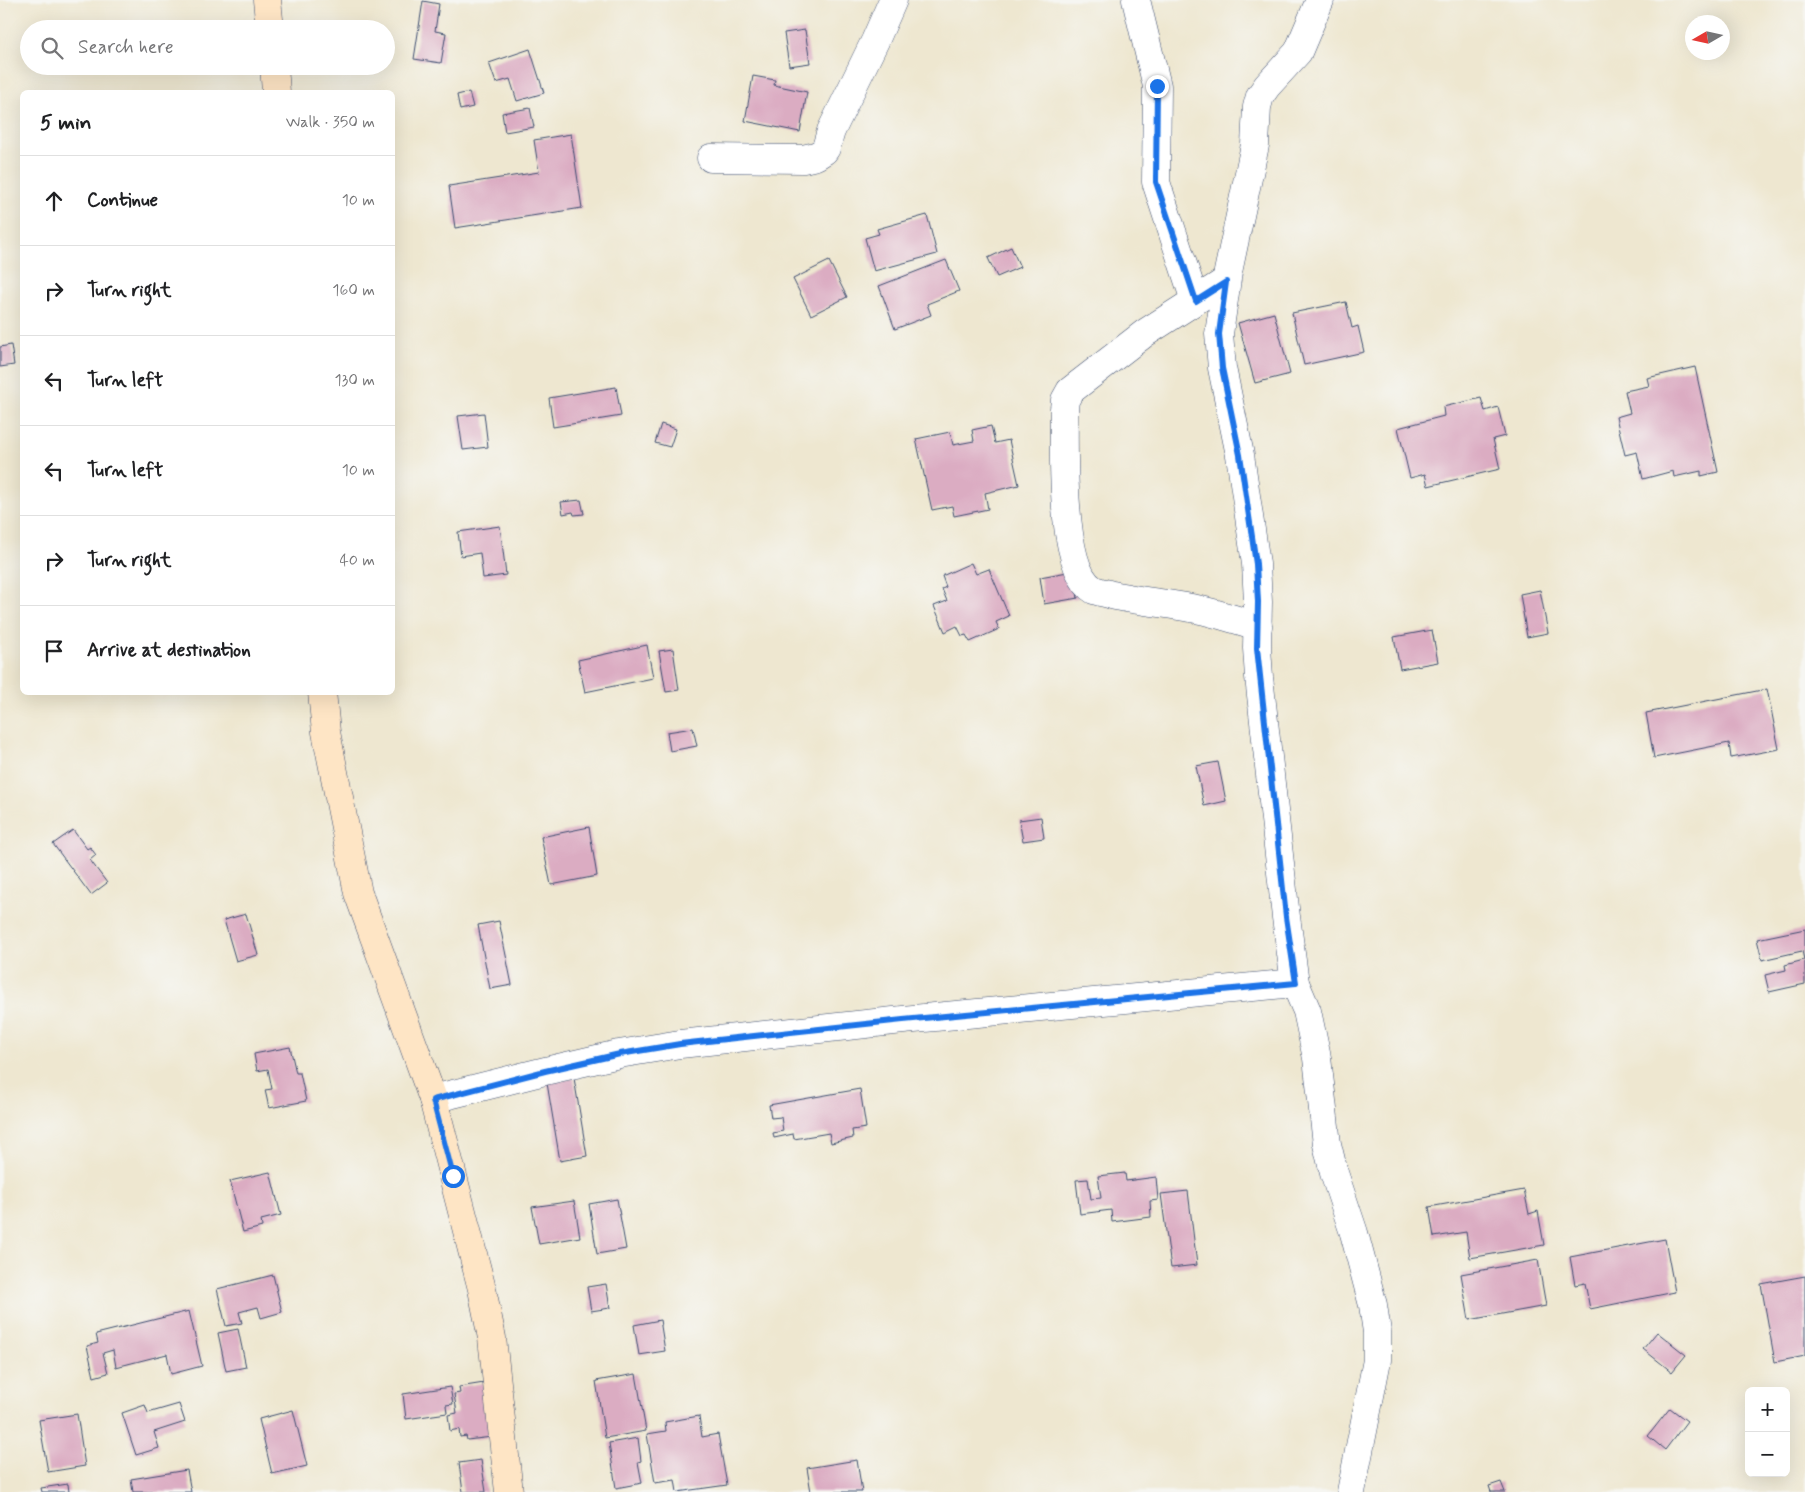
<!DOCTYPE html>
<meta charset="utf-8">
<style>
:root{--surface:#fff;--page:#f6f6f6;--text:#202124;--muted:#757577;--line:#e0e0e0}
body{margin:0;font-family:Mynerve,sans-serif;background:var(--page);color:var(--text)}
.controls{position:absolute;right:15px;bottom:15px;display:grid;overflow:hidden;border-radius:8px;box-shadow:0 5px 20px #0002}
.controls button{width:45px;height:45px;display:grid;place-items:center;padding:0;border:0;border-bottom:1px solid var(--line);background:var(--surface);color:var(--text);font:25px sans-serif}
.compass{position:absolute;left:1685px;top:15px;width:45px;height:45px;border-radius:50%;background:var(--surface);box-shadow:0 5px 20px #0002;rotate:261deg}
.stop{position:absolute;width:15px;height:15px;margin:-11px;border:4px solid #1a73e8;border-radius:50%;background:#fff}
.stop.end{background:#1a73e8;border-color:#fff;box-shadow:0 1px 5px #0008}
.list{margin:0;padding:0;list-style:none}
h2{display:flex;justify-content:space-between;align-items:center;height:65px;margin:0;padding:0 20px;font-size:21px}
h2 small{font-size:16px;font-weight:400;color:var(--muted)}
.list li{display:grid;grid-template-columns:32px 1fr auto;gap:15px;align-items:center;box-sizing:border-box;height:90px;padding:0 20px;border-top:1px solid var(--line)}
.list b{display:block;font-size:19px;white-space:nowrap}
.list em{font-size:16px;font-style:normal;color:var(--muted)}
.icon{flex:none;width:28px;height:28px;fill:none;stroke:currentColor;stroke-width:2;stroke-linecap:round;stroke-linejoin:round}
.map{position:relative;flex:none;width:1805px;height:1492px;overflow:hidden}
.search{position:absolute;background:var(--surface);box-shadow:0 5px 20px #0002;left:20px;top:20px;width:375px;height:55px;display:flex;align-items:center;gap:12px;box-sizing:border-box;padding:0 18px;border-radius:28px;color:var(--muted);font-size:19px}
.panel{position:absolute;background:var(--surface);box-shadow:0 5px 20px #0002;left:20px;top:90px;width:375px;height:605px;border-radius:8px}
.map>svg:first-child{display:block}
.building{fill:#dbacc2}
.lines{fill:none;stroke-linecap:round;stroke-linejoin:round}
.street-casing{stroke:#3b4b6f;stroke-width:29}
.secondary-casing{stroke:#3b4b6f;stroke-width:29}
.street{stroke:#fff;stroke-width:28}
.secondary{stroke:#fee5c5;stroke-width:28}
.route{stroke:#1a73e8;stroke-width:6}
</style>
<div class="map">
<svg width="1805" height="1492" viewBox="0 0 1805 1492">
<rect width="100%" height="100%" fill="#f6f6f2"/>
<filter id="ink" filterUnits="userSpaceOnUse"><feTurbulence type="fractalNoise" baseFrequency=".02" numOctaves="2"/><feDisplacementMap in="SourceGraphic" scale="10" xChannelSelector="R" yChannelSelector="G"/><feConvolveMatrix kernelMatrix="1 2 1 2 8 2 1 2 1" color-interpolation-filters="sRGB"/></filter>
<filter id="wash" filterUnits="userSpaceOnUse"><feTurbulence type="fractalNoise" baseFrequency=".0096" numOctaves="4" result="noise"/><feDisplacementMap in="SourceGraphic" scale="20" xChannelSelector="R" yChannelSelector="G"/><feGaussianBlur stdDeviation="1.12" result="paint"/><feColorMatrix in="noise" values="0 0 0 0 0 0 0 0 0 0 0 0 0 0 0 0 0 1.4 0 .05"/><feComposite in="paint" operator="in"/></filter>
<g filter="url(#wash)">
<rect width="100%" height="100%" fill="#eee7d0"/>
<g id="blocks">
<g class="building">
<polygon points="423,1 439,4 435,31 446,33 441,63 414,59"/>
<polygon points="805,30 810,63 789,66 784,33"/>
<polygon points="530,49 544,93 517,101 510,79 496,83 489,63"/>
<polygon points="753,76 775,80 774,85 807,92 800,132 745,121"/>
<polygon points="469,92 473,107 460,110 457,95"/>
<polygon points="530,108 534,127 505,132 502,113"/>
<polygon points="571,134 582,208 455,228 449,186 539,172 534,140"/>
<polygon points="927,215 937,254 874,271 865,238 879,234 877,229"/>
<polygon points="1011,247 1020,267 997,277 988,258"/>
<polygon points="946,260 959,291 927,304 931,315 895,329 879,286"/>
<polygon points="829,261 847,297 811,315 793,279"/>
<polygon points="1346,302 1352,328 1358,326 1364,352 1304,365 1292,313"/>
<polygon points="1274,313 1290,374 1255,383 1238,323"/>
<polygon points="11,345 14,365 0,367 0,347"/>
<polygon points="1695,367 1718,472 1701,476 1701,471 1674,477 1673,471 1643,479 1637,452 1625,455 1616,417 1630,413 1625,391 1649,386 1647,378"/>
<polygon points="616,387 621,416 553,427 549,398"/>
<polygon points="1481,398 1485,411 1498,407 1505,436 1493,439 1500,469 1428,486 1425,474 1410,478 1398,428 1444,416 1443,407"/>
<polygon points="484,413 488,447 463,450 458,416"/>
<polygon points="661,424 676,429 670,447 655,443"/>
<polygon points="991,426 995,443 1009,440 1019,485 985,493 988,509 954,516 952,506 932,510 916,439 950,432 953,445 974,441 972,430"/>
<polygon points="581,500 584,514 574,515 573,512 563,514 561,502"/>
<polygon points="500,526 506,575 483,578 480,553 461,556 458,532"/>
<polygon points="971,563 976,574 989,569 1009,616 996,622 999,629 970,642 966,635 962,636 957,626 945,632 934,606 947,601 942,589 946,587 942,576"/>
<polygon points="1073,571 1078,598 1044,604 1040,577"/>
<polygon points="1540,590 1548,633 1527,637 1520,594"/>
<polygon points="1432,630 1438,662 1400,669 1394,637"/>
<polygon points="647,645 653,678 585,692 578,660"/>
<polygon points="673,649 679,690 666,692 659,651"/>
<polygon points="1767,689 1779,749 1731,758 1729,743 1654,758 1646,713"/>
<polygon points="693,728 697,746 670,751 667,732"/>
<polygon points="1218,762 1226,801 1204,806 1196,766"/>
<polygon points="1041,817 1044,838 1023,841 1019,820"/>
<polygon points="589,827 597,876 551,885 541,837"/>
<polygon points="73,830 87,849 90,847 96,855 90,860 107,883 91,895 53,844"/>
<polygon points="246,914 258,955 236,961 224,920"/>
<polygon points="499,921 512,985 490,989 478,925"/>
<polygon points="1805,929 1805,984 1769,992 1765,975 1786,970 1785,965 1804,960 1802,951 1762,960 1757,939"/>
<polygon points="290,1047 296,1073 300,1073 306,1101 269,1108 265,1090 272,1089 268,1069 257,1071 254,1054"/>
<polygon points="574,1078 587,1156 560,1161 547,1083"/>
<polygon points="860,1089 866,1128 852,1130 853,1138 831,1143 829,1133 794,1139 793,1134 774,1138 773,1133 783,1131 781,1117 771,1118 769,1105"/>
<polygon points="270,1172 281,1215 261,1220 262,1227 243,1232 230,1181"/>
<polygon points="1125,1173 1126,1181 1156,1177 1158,1200 1150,1201 1151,1217 1112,1222 1111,1210 1080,1214 1076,1180 1088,1179 1091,1199 1101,1198 1098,1176"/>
<polygon points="1524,1190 1529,1214 1538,1211 1544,1245 1470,1258 1466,1232 1434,1237 1429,1207"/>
<polygon points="1188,1191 1197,1265 1171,1268 1161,1194"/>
<polygon points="617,1199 626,1249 597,1254 589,1204"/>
<polygon points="574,1201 580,1237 539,1244 532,1207"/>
<polygon points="1665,1239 1675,1292 1590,1309 1585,1283 1575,1285 1570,1257"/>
<polygon points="1538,1260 1546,1306 1469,1320 1461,1274"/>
<polygon points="273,1275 282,1312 261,1318 258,1307 239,1312 242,1323 226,1326 217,1289"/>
<polygon points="1805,1276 1805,1356 1775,1362 1761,1284"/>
<polygon points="606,1284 610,1308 591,1311 587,1287"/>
<polygon points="189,1311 202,1366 171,1374 167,1354 116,1367 113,1350 103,1353 108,1373 94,1377 87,1346 98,1343 96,1334"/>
<polygon points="660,1320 665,1351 639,1355 634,1325"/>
<polygon points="238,1329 246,1367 226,1371 218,1333"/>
<polygon points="1657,1332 1686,1355 1672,1372 1643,1349"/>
<polygon points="636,1374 646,1431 605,1438 596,1381"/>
<polygon points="484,1383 492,1437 467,1440 466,1436 460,1437 459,1429 450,1431 448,1415 457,1413 454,1394 460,1393 459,1387"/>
<polygon points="450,1387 453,1404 446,1405 447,1413 406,1419 403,1394"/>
<polygon points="179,1404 185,1422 154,1432 159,1448 136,1455 122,1413 145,1405 148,1413"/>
<polygon points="1670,1408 1687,1421 1665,1450 1648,1436"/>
<polygon points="293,1410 307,1466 272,1474 259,1419"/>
<polygon points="77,1414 85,1466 48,1472 39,1420"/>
<polygon points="699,1416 702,1437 718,1434 727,1485 677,1492 675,1480 655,1483 647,1434 666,1431 665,1422"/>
<polygon points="638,1438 641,1461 638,1462 642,1483 616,1488 609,1443"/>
<polygon points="481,1460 486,1492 463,1492 459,1463"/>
<polygon points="857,1460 862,1492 811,1492 807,1468"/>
<polygon points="187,1470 191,1492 133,1492 131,1479"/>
<polygon points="1501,1482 1505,1492 1491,1492 1489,1486"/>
<polygon points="68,1484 69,1492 42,1492 41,1488"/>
</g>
</g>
</g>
<g filter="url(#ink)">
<use href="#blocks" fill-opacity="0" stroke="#3b4b6f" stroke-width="1"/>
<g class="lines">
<defs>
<g id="street">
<polyline points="1136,0 1157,86 1156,182 1195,301"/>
<polyline points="1320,0 1298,52 1267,86 1260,96 1257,107 1255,145 1228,272 1219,334 1222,368 1240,455 1256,564 1258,602 1257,648 1259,677 1286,917 1295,983 1307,1011 1317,1058 1327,1144 1334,1173 1354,1233 1373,1305 1377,1332 1377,1360 1351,1492"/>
<polyline points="711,158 803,159 816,156 824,151 826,148 831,131 875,41 893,0"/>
<path d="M1226 281 1145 333 1070 391 1065 400 1064 409C1064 446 1059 570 1094 590 1099 592 1106 593 1112 595 1138 601 1165 603 1191 608 1214 612 1236 620 1258 626"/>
<polyline points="433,1099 545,1071 619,1054 680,1044 903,1020 1295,983"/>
</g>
<g id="secondary">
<polyline points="267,0 270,29"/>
<polyline points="274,66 276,92"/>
<polyline points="322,692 326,732 358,893 433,1099 482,1289 492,1338 509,1492"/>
</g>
</defs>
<use href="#street" class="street-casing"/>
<use href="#secondary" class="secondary-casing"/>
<use href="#street" class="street"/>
<use href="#secondary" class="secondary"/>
</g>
</g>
<g class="lines" filter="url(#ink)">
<polyline class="route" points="453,1176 433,1100 545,1071 620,1054 680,1044 903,1020 1296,983 1286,917 1257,648 1258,602 1256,564 1240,455 1222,368 1219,334 1226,282 1196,301 1156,182 1157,86"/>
</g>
</svg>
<div class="controls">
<button>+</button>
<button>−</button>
</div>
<svg class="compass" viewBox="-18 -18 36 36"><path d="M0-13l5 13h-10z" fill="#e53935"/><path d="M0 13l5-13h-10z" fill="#757577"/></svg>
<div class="stop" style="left:453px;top:1176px"></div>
<div class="stop end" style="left:1157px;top:86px"></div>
<div class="search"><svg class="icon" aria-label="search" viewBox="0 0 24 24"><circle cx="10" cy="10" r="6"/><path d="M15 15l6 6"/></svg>Search here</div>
<section class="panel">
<h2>5 min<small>Walk · 350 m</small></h2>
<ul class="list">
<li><svg class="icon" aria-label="ahead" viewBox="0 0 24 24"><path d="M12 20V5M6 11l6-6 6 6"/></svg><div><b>Continue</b></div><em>10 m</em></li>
<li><svg class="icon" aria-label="right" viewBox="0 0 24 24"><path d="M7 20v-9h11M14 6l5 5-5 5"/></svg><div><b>Turn right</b></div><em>160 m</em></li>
<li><svg class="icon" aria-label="left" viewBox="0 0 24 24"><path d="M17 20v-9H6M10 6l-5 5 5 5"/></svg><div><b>Turn left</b></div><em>130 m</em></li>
<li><svg class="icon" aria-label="left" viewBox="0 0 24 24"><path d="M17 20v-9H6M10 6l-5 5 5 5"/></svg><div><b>Turn left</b></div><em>10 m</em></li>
<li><svg class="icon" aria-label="right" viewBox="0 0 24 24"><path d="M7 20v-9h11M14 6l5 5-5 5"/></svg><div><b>Turn right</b></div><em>40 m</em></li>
<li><svg class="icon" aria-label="arrive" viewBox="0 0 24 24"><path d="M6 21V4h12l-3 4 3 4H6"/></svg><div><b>Arrive at destination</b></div></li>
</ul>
</section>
</div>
